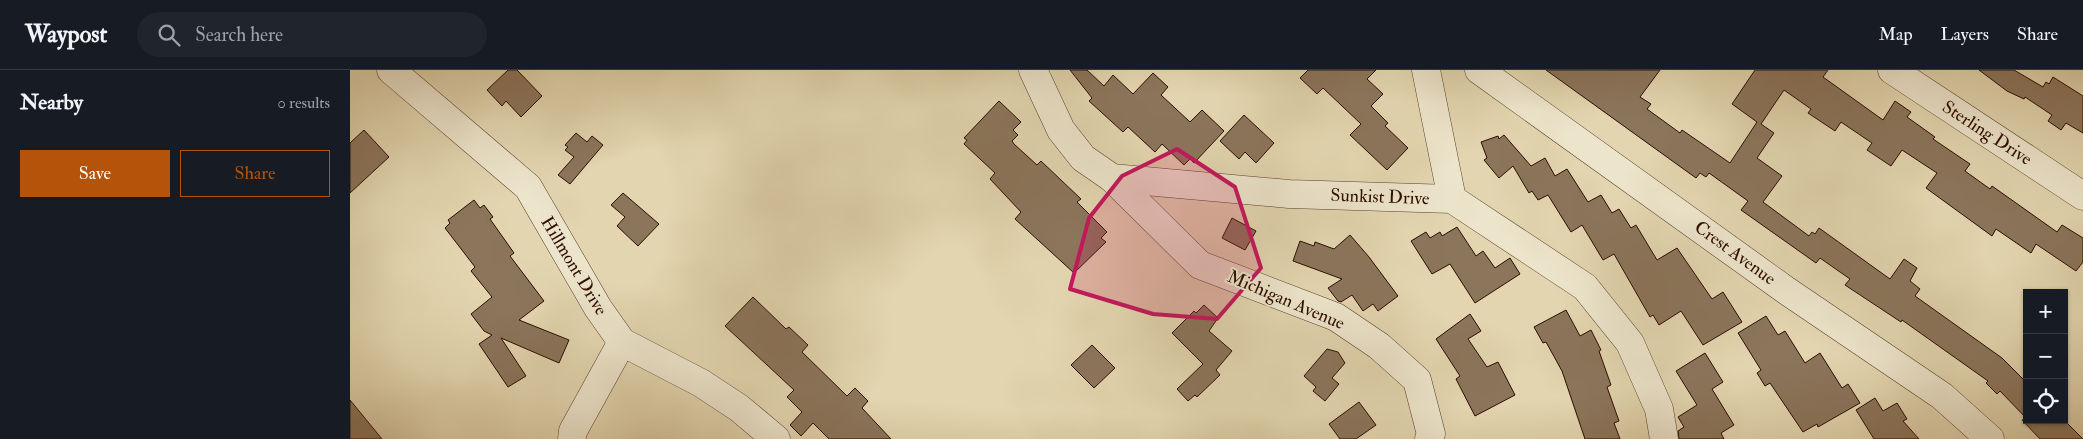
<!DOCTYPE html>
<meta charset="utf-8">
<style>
:root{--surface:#171b24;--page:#20242c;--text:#f1f3f6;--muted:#9ea1a6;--line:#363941;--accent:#b45309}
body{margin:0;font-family:"IM FELL Double Pica",serif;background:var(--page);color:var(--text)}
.controls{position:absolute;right:15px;bottom:15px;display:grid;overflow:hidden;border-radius:0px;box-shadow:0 1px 4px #0004}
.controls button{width:45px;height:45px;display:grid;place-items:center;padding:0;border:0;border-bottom:1px solid var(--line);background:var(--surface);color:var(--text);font:25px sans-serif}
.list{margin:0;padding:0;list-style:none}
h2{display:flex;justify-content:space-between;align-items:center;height:65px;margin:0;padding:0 20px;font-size:21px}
h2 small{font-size:16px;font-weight:400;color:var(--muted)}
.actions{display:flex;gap:10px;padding:15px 20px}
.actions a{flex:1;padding:11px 0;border:1px solid var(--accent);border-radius:0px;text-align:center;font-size:18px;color:var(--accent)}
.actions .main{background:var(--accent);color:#fff}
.icon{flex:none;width:28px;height:28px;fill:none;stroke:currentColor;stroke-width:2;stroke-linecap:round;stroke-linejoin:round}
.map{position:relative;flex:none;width:1733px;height:369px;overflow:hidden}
header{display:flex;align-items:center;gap:30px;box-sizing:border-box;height:70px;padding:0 25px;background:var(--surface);border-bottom:1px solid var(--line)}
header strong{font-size:24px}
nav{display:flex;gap:28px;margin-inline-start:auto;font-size:18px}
.search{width:350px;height:45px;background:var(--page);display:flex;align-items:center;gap:12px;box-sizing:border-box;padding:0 18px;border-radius:28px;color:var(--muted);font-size:19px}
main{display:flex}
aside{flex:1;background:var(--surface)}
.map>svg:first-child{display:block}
.building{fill:#8b755b;stroke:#2d0c01}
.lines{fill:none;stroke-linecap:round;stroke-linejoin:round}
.minor-casing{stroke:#5a3e2c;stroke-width:29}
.minor{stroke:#ece4cb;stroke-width:28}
.marked{fill:#c2185b;fill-opacity:0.2;stroke:#c2185b;stroke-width:4;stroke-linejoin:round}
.labels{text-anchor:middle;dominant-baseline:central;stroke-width:4;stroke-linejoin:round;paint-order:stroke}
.street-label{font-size:18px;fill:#2d0c01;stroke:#ece4cb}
</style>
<header>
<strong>Waypost</strong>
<div class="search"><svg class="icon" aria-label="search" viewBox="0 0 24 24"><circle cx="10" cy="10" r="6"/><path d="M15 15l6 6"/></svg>Search here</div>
<nav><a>Map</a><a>Layers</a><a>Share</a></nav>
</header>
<main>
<aside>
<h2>Nearby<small>0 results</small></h2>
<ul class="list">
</ul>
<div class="actions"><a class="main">Save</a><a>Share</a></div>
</aside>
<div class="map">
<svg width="1733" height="369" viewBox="0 0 1733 369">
<rect width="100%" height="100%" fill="#e2d5af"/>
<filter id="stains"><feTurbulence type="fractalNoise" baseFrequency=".004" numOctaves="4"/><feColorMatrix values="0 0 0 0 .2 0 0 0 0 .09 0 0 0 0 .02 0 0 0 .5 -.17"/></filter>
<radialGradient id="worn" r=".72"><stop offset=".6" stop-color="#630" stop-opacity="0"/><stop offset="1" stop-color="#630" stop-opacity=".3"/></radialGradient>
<g class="building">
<polygon points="158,0 167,0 192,26 171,47 156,31 152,36 137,20"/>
<polygon points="720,0 737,0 754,16 763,5 783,24 803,3 818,17 811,25 840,52 852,40 874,61 844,93 840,89 834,95 812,74 805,82 778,57 773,62 739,31 742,28"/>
<polygon points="958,0 1026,0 1017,9 1033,24 1021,36 1038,53 1035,56 1058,78 1037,100 1000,65 1011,54 973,18 967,24 950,8"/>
<polygon points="1196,0 1310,0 1290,27 1301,34 1297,39 1330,63 1332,60 1380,93 1407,52 1382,34 1405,0 1478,0 1473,7 1533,50 1545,31 1561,42 1557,47 1585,67 1583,69 1620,94 1615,101 1640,119 1642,116 1707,162 1712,155 1733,168 1733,192 1726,201 1686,174 1681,183 1646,159 1642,166 1576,118 1587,103 1552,80 1541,96 1517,80 1522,73 1491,52 1485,61 1458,43 1461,39 1434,20 1411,54 1424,63 1407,88 1432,106 1413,132 1459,166 1462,162 1465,164 1469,158 1540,209 1554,189 1567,198 1560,211 1570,219 1565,226 1652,288 1677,313 1677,349 1650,321 1647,324 1636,313 1638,311 1552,250 1551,252 1495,215 1500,209 1470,188 1466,193 1391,140 1398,131 1359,103 1356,107 1350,103 1346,108"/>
<polygon points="1629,0 1664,0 1693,17 1696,12 1699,14 1703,7 1733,26 1733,63 1716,53 1711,60 1698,51 1702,45 1675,27 1674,29 1657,21"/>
<polygon points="649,31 671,52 663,60 668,65 662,71 664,74 687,95 691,91 731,129 727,132 757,162 751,168 756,172 724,203 665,149 671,142 640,109 645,103 614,74 617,70 614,68"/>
<polygon points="894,45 924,73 906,93 895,82 889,89 870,71"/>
<polygon points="14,60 39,87 0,123 0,73"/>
<polygon points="226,63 237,72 242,66 253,75 220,114 208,105 224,87 215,80 218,77 215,75"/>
<polygon points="1154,65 1181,96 1195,88 1205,106 1217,99 1238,132 1251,125 1262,143 1269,139 1281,158 1286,155 1307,190 1327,178 1362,229 1373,222 1392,252 1353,275 1331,241 1309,255 1303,245 1300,247 1264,184 1253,190 1232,155 1221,162 1198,125 1188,130 1182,121 1179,123 1163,96 1149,108 1134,90 1137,88 1131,72 1148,66 1149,69"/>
<polygon points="273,123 309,154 288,176 267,156 275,147 261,135"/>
<polygon points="124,130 130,138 134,135 143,147 140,149 164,183 160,186 194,231 169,250 219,270 209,293 151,268 176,306 158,317 129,274 142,265 134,261 121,244 142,227 121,201 125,197 95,158 100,153 98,150"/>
<polygon points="882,148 906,161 895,180 872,168"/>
<polygon points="1107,157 1126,186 1133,181 1145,198 1160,188 1170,204 1125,233 1100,194 1082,204 1061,171 1076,162 1080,168 1090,162 1092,166"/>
<polygon points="1000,165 1019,187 1048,226 1028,241 1023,234 1013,241 1002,225 991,232 988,231 978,218 992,209 943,191 950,171 964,176 965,172 984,179"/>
<polygon points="403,227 436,259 439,257 458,275 452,282 497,326 505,318 518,331 512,338 541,369 479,369 463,353 451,366 440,355 452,342 437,327 444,320 375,256"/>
<polygon points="854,235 868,248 859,261 882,281 866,300 870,305 847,327 845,325 838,331 827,319 853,294 822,263 844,241 846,243"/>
<polygon points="1216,240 1230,266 1241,260 1251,280 1249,281 1261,315 1257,317 1269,351 1264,353 1270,369 1235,369 1212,301 1196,272 1193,273 1184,257"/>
<polygon points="1120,244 1131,261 1118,269 1137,297 1148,292 1165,325 1125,346 1106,309 1110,306 1086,269"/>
<polygon points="1416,246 1428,265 1435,261 1455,293 1470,283 1492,318 1498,314 1510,333 1468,357 1467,354 1453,362 1420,313 1415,316 1407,303 1411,300 1388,263"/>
<polygon points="742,275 765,298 744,318 721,295"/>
<polygon points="977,279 988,282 995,293 982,308 989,314 975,331 963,321 966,317 954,306"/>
<polygon points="1355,283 1373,312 1362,319 1384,355 1371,363 1374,369 1329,369 1328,361 1334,357 1328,347 1347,335 1326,301"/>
<polygon points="1525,328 1533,341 1547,333 1557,349 1553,351 1569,369 1524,369 1506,340"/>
<polygon points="0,330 32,369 0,369"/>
<polygon points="1009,332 1026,355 1006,369 990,369 979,354"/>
<polygon points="1672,350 1714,350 1733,369 1690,369"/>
</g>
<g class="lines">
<defs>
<g id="minor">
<polyline points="41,0 178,117 248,238 272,272 351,313 389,338 426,369"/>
<polyline points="683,0 711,60 733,88 762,108 939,124 1102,129 1235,217 1280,273 1309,339 1314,369"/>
<polyline points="1076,0 1102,129"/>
<polyline points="1129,0 1437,221 1592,326 1640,369"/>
<polyline points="1542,0 1733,126"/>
<polyline points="762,108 850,195 986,247 1029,276 1067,310 1081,364 1079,369"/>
<polyline points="222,369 223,361 272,272"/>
</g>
</defs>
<use href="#minor" class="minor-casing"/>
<use href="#minor" class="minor"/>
</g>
<path class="marked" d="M827 79 885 117 911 198 867 249 803 244 720 219 739 148 772 106Z"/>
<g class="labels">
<g class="street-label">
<text transform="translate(1637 63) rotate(33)">Sterling Drive</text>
<text transform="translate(1030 127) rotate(2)">Sunkist Drive</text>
<text transform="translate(1385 183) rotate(36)">Crest Avenue</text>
<text transform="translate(224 196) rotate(59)">Hillmont Drive</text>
<text transform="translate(936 230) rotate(23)">Michigan Avenue</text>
</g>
</g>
<rect width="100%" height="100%" filter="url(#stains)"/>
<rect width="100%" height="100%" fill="url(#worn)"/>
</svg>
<div class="controls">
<button>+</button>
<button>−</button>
<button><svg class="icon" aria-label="locate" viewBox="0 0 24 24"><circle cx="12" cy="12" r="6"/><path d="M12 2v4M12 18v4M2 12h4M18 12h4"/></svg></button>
</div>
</div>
</main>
